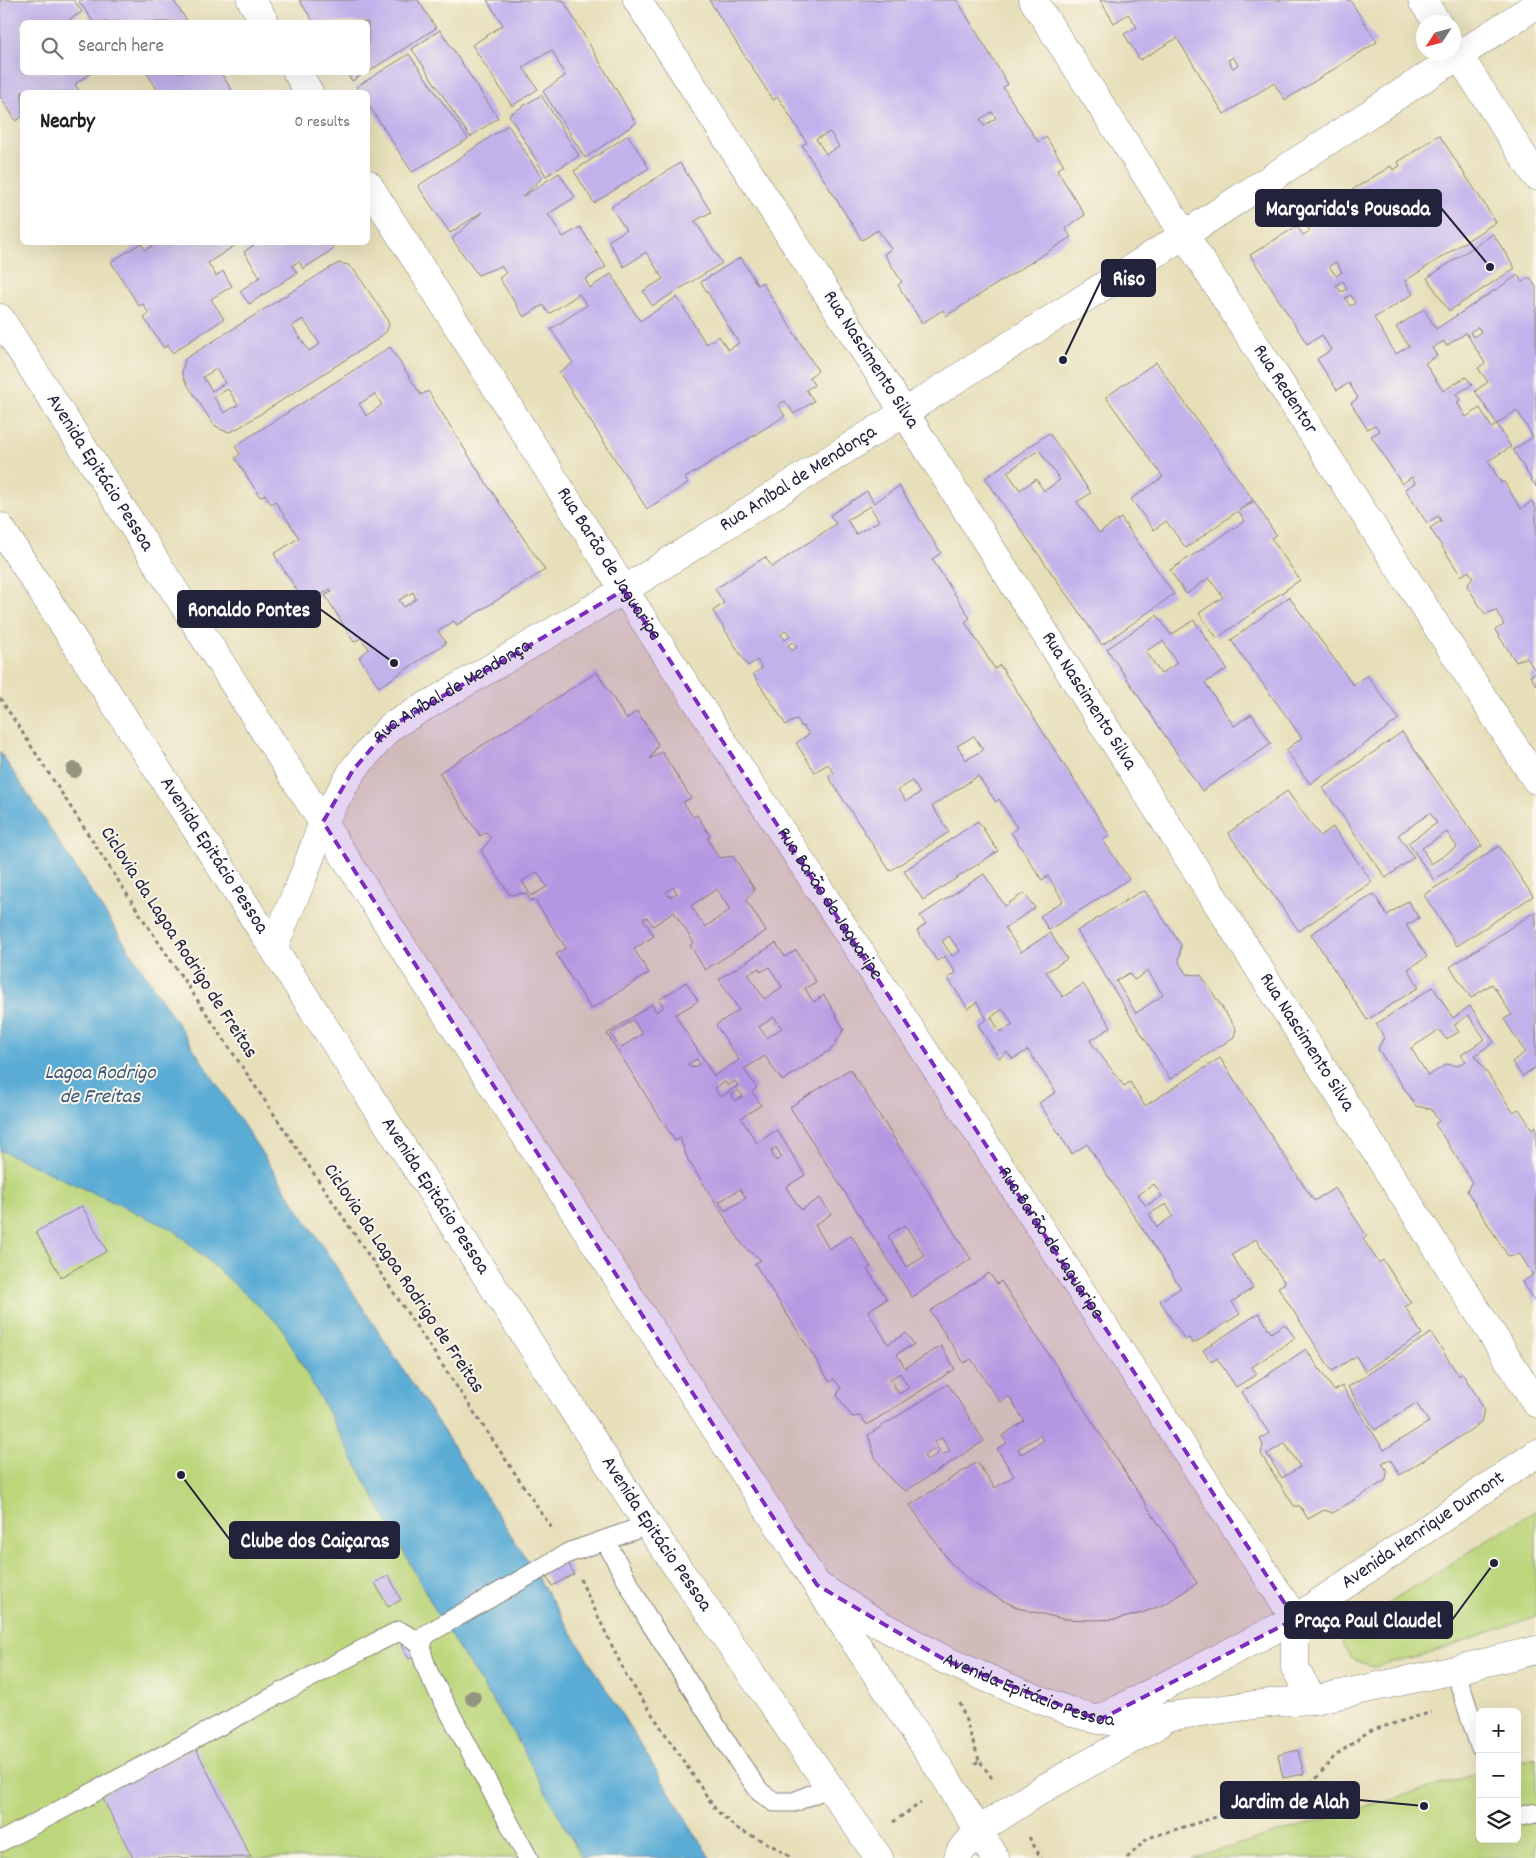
<!DOCTYPE html>
<meta charset="utf-8">
<style>
:root{--surface:#fff;--page:#f2f2f2;--text:#202124;--muted:#757577;--line:#e0e0e0}
body{margin:0;font-family:Dekko,sans-serif;background:var(--page);color:var(--text)}
.controls{position:absolute;right:15px;bottom:15px;display:grid;overflow:hidden;border-radius:8px;box-shadow:0 5px 20px #0002}
.controls button{width:45px;height:45px;display:grid;place-items:center;padding:0;border:0;border-bottom:1px solid var(--line);background:var(--surface);color:var(--text);font:25px sans-serif}
.compass{position:absolute;left:1416px;top:15px;width:45px;height:45px;border-radius:50%;background:var(--surface);box-shadow:0 5px 20px #0002;rotate:234deg}
.list{margin:0;padding:0;list-style:none}
h2{display:flex;justify-content:space-between;align-items:center;height:65px;margin:0;padding:0 20px;font-size:21px}
h2 small{font-size:16px;font-weight:400;color:var(--muted)}
.icon{flex:none;width:28px;height:28px;fill:none;stroke:currentColor;stroke-width:2;stroke-linecap:round;stroke-linejoin:round}
.map{position:relative;flex:none;width:1536px;height:1858px;overflow:hidden}
.search{position:absolute;background:var(--surface);box-shadow:0 5px 20px #0002;left:20px;top:20px;width:350px;height:55px;display:flex;align-items:center;gap:12px;box-sizing:border-box;padding:0 18px;border-radius:8px;color:var(--muted);font-size:19px}
.panel{position:absolute;background:var(--surface);box-shadow:0 5px 20px #0002;left:20px;top:90px;width:350px;height:155px;border-radius:8px}
.map>svg:first-child{display:block}
.green{fill:#bcd67b;stroke:#6f7c5b}
.water{fill:#5aacd5;stroke:#3e6788}
.building{fill:#c2b2ec;fill-rule:evenodd}
.lines{fill:none;stroke-linecap:round;stroke-linejoin:round}
.lane-casing{stroke:#84807a;stroke-width:21}
.street-casing{stroke:#84807a;stroke-width:29}
.secondary-casing{stroke:#84807a;stroke-width:29}
.highway-casing{stroke:#84807a;stroke-width:29}
.path{stroke:#84807a;stroke-width:3;stroke-dasharray:4 4;stroke-linecap:butt}
.lane{stroke:#fff;stroke-width:19}
.street{stroke:#fff;stroke-width:28}
.secondary{stroke:#fff;stroke-width:28}
.highway{stroke:#fff;stroke-width:28}
.tree{fill:#94957f}
.marked{fill:#7b2cbf;fill-opacity:0.2;stroke:#7b2cbf;stroke-width:4;stroke-dasharray:10 6;stroke-linejoin:round}
.labels{text-anchor:middle;dominant-baseline:central;stroke-width:4;stroke-linejoin:round;paint-order:stroke}
.street-label{font-size:20px;fill:#22223b;stroke:#fbf7ec}
.water-label{font-size:21px;font-style:italic;fill:#385979;stroke:#fbf7ec}
.leader{fill:none;stroke:#22223b;stroke-width:2}
.callout-dot{fill:#22223b;stroke:#fbf7ec;stroke-width:2}
.callout{fill:#22223b;stroke:#22223b;stroke-width:2}
.callout-label{font-size:21px;text-anchor:middle;font-weight:bold;fill:#fff}
</style>
<div class="map">
<svg width="1536" height="1858" viewBox="0 0 1536 1858">
<rect width="100%" height="100%" fill="#fbf7ec"/>
<filter id="ink" filterUnits="userSpaceOnUse"><feTurbulence type="fractalNoise" baseFrequency=".02" numOctaves="2"/><feDisplacementMap in="SourceGraphic" scale="10" xChannelSelector="R" yChannelSelector="G"/><feConvolveMatrix kernelMatrix="1 2 1 2 8 2 1 2 1" color-interpolation-filters="sRGB"/></filter>
<filter id="wash" filterUnits="userSpaceOnUse"><feTurbulence type="fractalNoise" baseFrequency=".0096" numOctaves="4" result="noise"/><feDisplacementMap in="SourceGraphic" scale="20" xChannelSelector="R" yChannelSelector="G"/><feGaussianBlur stdDeviation="1.12" result="paint"/><feColorMatrix in="noise" values="0 0 0 0 0 0 0 0 0 0 0 0 0 0 0 0 0 1.4 0 .05"/><feComposite in="paint" operator="in"/></filter>
<g filter="url(#wash)">
<rect width="100%" height="100%" fill="#e7dfba"/>
<g class="green">
<polygon points="0,1150 174,1230 281,1326 443,1624 517,1739 582,1858 0,1858"/>
<polygon points="1536,1510 1536,1616 1417,1657 1375,1667 1351,1659 1342,1644 1347,1629"/>
<polygon points="1536,1757 1536,1858 1192,1858 1480,1773 1480,1839 1517,1839 1517,1762"/>
</g>
<polygon class="water" points="0,752 517,1544 710,1858 582,1858 517,1739 443,1624 281,1326 174,1230 0,1150"/>
<g id="blocks">
<g class="building">
<polygon points="0,0 74,0 82,12 65,22 22,22 22,72 92,72 75,84 80,92 22,92 22,117 16,121 0,96"/>
<polygon points="78,0 173,0 188,22 89,22 93,21"/>
<polygon points="299,0 418,0 436,28 368,72 368,22 314,22"/>
<polygon points="487,0 563,0 636,123 585,158 543,91 565,76 552,50 523,67 538,89 512,106 472,45 503,25"/>
<path d="M709 0H957L1008 84 1003 87 1038 142 1046 137 1064 165 1057 170 1085 215 1065 228 1071 237 946 316 943 310 922 323 898 285 902 282 884 254 891 249 878 230 862 240 802 145 807 143 778 97 773 100ZM992 112 996 118 984 126 980 119ZM830 132 839 147 826 154 816 139Z"/>
<path d="M1100 0H1350L1377 42 1285 100 1274 83 1224 114 1177 38 1140 60 1124 34 1137 27 1128 14 1114 23ZM1233 57 1238 65 1233 68 1228 60Z"/>
<polygon points="440,30 498,118 470,137 412,49"/>
<polygon points="409,54 468,139 412,172 368,104 368,92 360,92 356,87"/>
<polygon points="146,72 220,72 233,92 159,92"/>
<polygon points="346,72 366,72 352,81"/>
<polygon points="541,95 579,156 546,176 509,115"/>
<polygon points="508,125 542,178 522,197 559,173 575,197 548,214 563,237 580,227 606,267 585,279 590,288 611,274 640,321 677,297 706,344 719,336 728,350 739,343 701,282 741,257 757,285 762,282 818,371 809,377 814,385 806,390 814,401 794,414 785,401 778,405 785,416 685,478 688,483 647,509 559,372 573,363 551,329 587,305 579,294 549,314 543,305 524,317 499,278 506,273 501,266 478,275 452,239 482,212 450,233 418,186"/>
<polygon points="628,135 649,168 594,203 574,171"/>
<path d="M1439 135 1496 222 1405 281 1413 294 1374 318 1396 354 1409 346 1396 327 1424 309 1436 329 1518 275 1522 282 1530 277 1536 287V487L1513 450 1533 437 1517 410 1497 424 1511 447 1488 461 1501 483 1504 482 1521 509 1532 501 1536 508V685L1530 676 1536 672 1526 657 1516 662 1495 630 1504 625 1496 610 1485 614 1467 586 1473 578 1469 571 1461 576 1430 528 1441 521 1438 516 1427 523 1405 489 1415 483 1412 477 1402 484 1371 436 1380 431 1375 425 1367 429 1351 403 1358 398 1349 383 1337 390 1317 359 1331 350 1322 335 1307 344 1250 255 1297 226 1303 235 1310 231 1304 221 1336 200 1342 209 1350 204 1348 201 1356 197 1352 190 1391 166 1393 170 1400 166 1398 162ZM1336 262 1342 272 1336 276 1329 266ZM1343 281 1347 289 1341 292 1336 285ZM1351 295 1355 303 1350 306 1345 298ZM1478 327 1481 332 1473 337 1470 332ZM1466 333 1485 363 1478 368 1488 382 1475 391 1497 424 1492 428 1480 408 1466 417 1457 402 1460 400 1456 394 1472 385 1466 377 1443 391 1425 363 1437 356 1432 348 1444 341 1446 346Z"/>
<polygon points="680,163 711,212 695,221 722,263 652,306 643,291 663,279 646,252 624,267 608,241 626,230 611,207"/>
<polygon points="1493,234 1515,268 1449,311 1427,278"/>
<polygon points="150,242 170,242 171,245 176,242 240,242 208,263 216,276 223,271 232,286 211,299 224,319 172,353 168,345 164,348 144,318 149,314 143,304 139,306 111,262 141,243 145,250 152,246"/>
<polygon points="258,242 330,242 334,249 303,269 299,261 292,266 297,273 249,304 240,291 260,277 244,252"/>
<path d="M339 263 348 265 355 271 386 317 389 325 386 332 378 339 240 427 230 432 222 430 213 424 184 379 182 372 185 359 328 269ZM303 319 320 344 309 351 292 326ZM216 369 225 383 212 391 203 377ZM228 389 238 405 224 413 214 397Z"/>
<path d="M390 347 421 395 428 391 488 486 545 570 457 625 454 621 438 631 446 643 379 687 359 657 369 649 361 638 354 642 325 595 332 592 330 589 306 605 274 554 299 538 275 501 271 504 265 494 260 497 235 458 240 454 235 446ZM375 394 382 405 366 416 359 404ZM413 592 416 599 404 607 399 600Z"/>
<polygon points="1156,362 1253,500 1186,548 1166,521 1154,530 1131,499 1163,477 1106,397"/>
<path d="M1049 433 1091 493 1077 502 1099 533 1121 518 1174 594 1102 645 985 478ZM1039 450 1060 480 1044 491 1036 479 1020 490 1007 472Z"/>
<path d="M899 486 941 553 932 559 970 618 965 622 995 669 1000 665 1110 836 1103 840 1129 879 1049 930 1040 916 1063 901 1048 876 1042 880 1011 832 1017 828 999 799 996 802 978 776 932 806 949 832 890 871 828 776 834 773 828 764 815 772 796 743 809 734 803 726 802 727 797 719 786 725 753 674 762 668 757 660 748 666 713 611 724 603 715 589 765 557 772 567 836 524 830 515 867 491 874 503ZM870 506 879 521 856 534 847 520ZM786 630 790 636 785 640 781 634ZM793 642 797 647 792 651 788 645ZM974 736 983 750 966 760 957 746ZM912 781 920 793 906 801 898 790Z"/>
<polygon points="1254,501 1276,535 1271,538 1300,580 1217,638 1199,613 1223,597 1209,578 1186,594 1170,570 1245,521 1239,512"/>
<polygon points="1289,597 1353,685 1367,675 1399,719 1310,784 1286,750 1302,738 1231,640"/>
<path d="M1157 615 1171 635 1194 620 1227 669 1205 683 1234 726 1252 714 1271 744 1202 791 1107 649ZM1163 641 1177 663 1161 674 1146 651Z"/>
<path d="M597 672 626 719 637 711 658 744 650 759 662 752 691 798 683 802 693 817 697 815 710 836 707 838 719 858 733 856 755 890 746 900 766 931 705 970 690 945 694 943 674 912 653 926 647 917 643 919 654 936 634 949 649 973 591 1009 556 954 566 948 534 899 531 901 526 893 510 895 481 851 491 838 486 832 480 836 439 773ZM537 872 547 887 531 896 522 881ZM673 887 677 893 670 897 666 892ZM717 889 730 910 705 927 691 906Z"/>
<path d="M1402 732 1482 846 1434 880 1408 843 1437 823 1430 813 1398 835 1414 857 1386 878 1323 788ZM1447 832 1457 847 1431 864 1422 848Z"/>
<polygon points="1287,791 1320,836 1333,827 1372,882 1299,931 1228,833"/>
<polygon points="978,821 998,851 923,900 904,871"/>
<polygon points="1499,846 1533,896 1457,946 1424,895"/>
<path d="M984 874 1005 906 1024 893 1035 908 1005 928 1021 952 1050 933 1067 959 1046 972 1063 997 1083 984 1111 1027 1090 1041 1124 1086 1130 1082 1145 1106 1220 1058 1314 1201 1335 1188 1367 1236 1363 1239 1379 1263 1383 1260 1411 1303 1405 1307 1422 1334 1365 1371 1356 1356 1332 1371 1278 1287 1285 1283 1256 1239 1232 1255 1253 1288 1232 1302 1240 1314 1193 1344 1189 1338 1185 1340 1160 1301 1181 1288 1087 1144 1072 1154 1039 1103 1056 1092 1028 1050 1013 1059 1007 1052 999 1058 978 1025 987 1019 983 1013 977 1002 968 1009 948 978 956 973 945 956 937 961 917 931 926 924 920 916ZM949 936 960 951 952 956 942 941ZM1003 1009 1013 1025 1000 1032 991 1017ZM1154 1184 1162 1196 1146 1206 1138 1195ZM1166 1204 1173 1216 1157 1227 1149 1214Z"/>
<path d="M1145 891 1181 945 1179 962 1186 974 1201 975 1236 1029 1234 1037 1170 1079 1077 931 1138 893ZM1148 971 1163 995 1136 1013 1116 981 1129 973 1134 980Z"/>
<polygon points="1374,894 1387,915 1408,901 1419,918 1406,925 1427,957 1408,969 1419,987 1367,1020 1311,934"/>
<polygon points="1536,911 1536,1067 1522,1076 1512,1062 1525,1052 1504,1019 1512,1015 1492,984 1471,998 1450,967"/>
<path d="M776 943 785 957 796 950 816 982 805 988 812 1000 814 1002 824 995 844 1029 832 1049 782 1081 765 1056 744 1069 757 1088 752 1092 761 1105 741 1118 757 1143 777 1130 805 1175 786 1187 801 1210 820 1198 831 1214 815 1225 829 1249 851 1235 871 1267 867 1269 887 1299 868 1311 888 1344 906 1333 914 1344 897 1354 905 1368 941 1346 955 1369 867 1425 861 1416 852 1417 837 1395 841 1388 834 1379 830 1382 755 1264 761 1260 744 1247 688 1160 680 1138 675 1141 607 1034 652 1004 656 1012 664 1007 659 1000 686 982 698 1001 675 1015 714 1076 739 1060 716 1025 739 1010 719 979ZM769 967 782 987 764 999 748 974 759 968 761 972ZM774 1017 782 1028 767 1038 759 1027ZM633 1020 642 1034 620 1048 611 1034ZM697 1059 700 1064 691 1068 688 1064ZM735 1081 738 1086 720 1097 714 1088 725 1082 728 1086ZM738 1090 743 1096 735 1101 731 1094ZM776 1147 782 1157 776 1161 771 1151ZM740 1189 746 1198 725 1211 719 1202ZM900 1373 909 1388 899 1394 890 1379Z"/>
<path d="M1433 987 1453 1018 1470 1006 1494 1042 1475 1055 1513 1112 1519 1109 1532 1129 1536 1126V1304L1522 1282 1533 1275 1520 1254 1508 1256 1467 1191 1472 1181 1435 1124 1439 1121 1431 1109 1416 1106 1378 1049 1384 1037 1376 1024ZM1468 1015 1485 1039 1461 1055 1466 1061 1457 1066 1447 1064 1428 1076 1411 1048 1439 1030 1446 1039 1459 1032 1454 1025Z"/>
<path d="M850 1069 971 1259 912 1297 790 1107ZM905 1225 925 1256 907 1267 888 1236Z"/>
<polygon points="82,1206 107,1251 61,1277 36,1232"/>
<path d="M989 1273 997 1284 1001 1281 1197 1583 1167 1603 1142 1613 1119 1619 1092 1620 1063 1619 1018 1608 994 1596 970 1581 949 1561 910 1505 977 1462 995 1488 1014 1476 997 1449 1007 1443 1002 1436 1024 1421 1009 1396 1000 1402 971 1359 964 1363 930 1311ZM1040 1435 1043 1441 1021 1454 1018 1449Z"/>
<polygon points="1259,1313 1271,1333 1285,1324 1295,1338 1252,1367 1257,1374 1236,1387 1217,1358 1211,1362 1203,1350"/>
<path d="M1431 1333 1459 1376 1462 1373 1475 1393 1484 1409 1481 1423 1400 1475 1390 1459 1382 1463 1387 1471 1386 1480 1333 1513 1324 1510 1308 1519 1300 1506H1294L1261 1454 1263 1445 1260 1439 1269 1433 1242 1392 1306 1349 1334 1391 1342 1386 1384 1450 1429 1422 1416 1403 1375 1430 1348 1387ZM1285 1443 1300 1467 1282 1478 1267 1454Z"/>
<path d="M948 1384 984 1441 906 1491 893 1482 885 1472 875 1457 868 1435ZM942 1438 950 1451 942 1455 934 1442ZM935 1449 938 1454 927 1461 924 1455Z"/>
<polygon points="567,1561 574,1574 552,1586 544,1572"/>
<polygon points="389,1575 401,1600 388,1607 375,1583"/>
<polygon points="411,1641 419,1654 409,1659 402,1646"/>
<polygon points="195,1747 251,1857 133,1858 101,1795"/>
<polygon points="1298,1750 1304,1774 1283,1778 1278,1755"/>
</g>
</g>
</g>
<g filter="url(#ink)">
<use href="#blocks" fill-opacity="0" stroke="#84807a" stroke-width="1"/>
<g class="lines">
<defs>
<g id="lane">
<polyline points="605,1540 648,1619 737,1759 760,1792 774,1802 794,1802 829,1787"/>
<polyline points="1455,1670 1480,1746"/>
<polyline points="1517,1817 1536,1813"/>
<polyline points="0,1842 377,1642 399,1631 421,1643"/>
<path d="M528 1858 429 1674C424 1660 416 1646 427 1634L568 1553 648 1525"/>
</g>
<g id="street">
<polyline points="251,0 265,22"/>
<path id="s1" d="M637 0 904 412 1536 1403"/>
<path id="s2" d="M1033 0 1536 780"/>
<polyline points="1422,0 1437,22"/>
<polyline points="1454,48 1536,176"/>
<polyline points="297,72 309,92"/>
<path id="s3" d="M368 184 624 590 1295 1619"/>
<path id="s4" d="M274 946 303 877 323 822 353 770 390 727 624 590 1184 235 1536 5"/>
</g>
<g id="secondary">
<path id="s5" d="M817 1585 879 1624 945 1660 1015 1690 1077 1714 1099 1720 1125 1722 1278 1702 1313 1700 1455 1670 1536 1650"/>
<polyline points="1295,1619 1295,1668 1313,1700"/>
<path id="s6" d="M1100 1719 1295 1619 1536 1454"/>
<polyline points="978,1831 1041,1790 1159,1724"/>
</g>
<g id="highway">
<path id="s7" d="M0 318 380 912 817 1585 949 1783 995 1858"/>
<path id="s8" d="M0 527 648 1525 879 1858"/>
<polyline points="958,1858 960,1852 978,1831"/>
</g>
</defs>
<use href="#lane" class="lane-casing"/>
<use href="#street" class="street-casing"/>
<use href="#secondary" class="secondary-casing"/>
<use href="#highway" class="highway-casing"/>
<g class="path">
<polyline points="0,698 145,922 553,1530"/>
<polyline points="580,1579 626,1675 716,1810 736,1828 771,1845 792,1858"/>
<polyline points="960,1703 979,1760"/>
<polyline points="975,1764 979,1760 994,1781"/>
<polyline points="893,1822 921,1803"/>
<polyline points="1029,1837 1041,1858"/>
<polyline points="1127,1858 1148,1838 1288,1795 1315,1780 1334,1757 1369,1731 1432,1712"/>
</g>
<use href="#lane" class="lane"/>
<use href="#street" class="street"/>
<use href="#secondary" class="secondary"/>
<use href="#highway" class="highway"/>
</g>
<g class="tree">
<circle cx="74" cy="770" r="8"/>
<circle cx="473" cy="1698" r="8"/>
</g>
</g>
<path class="marked" d="M624 590 1295 1619 1099 1720 945 1660 817 1585 323 822 353 770 390 727Z"/>
<g class="labels">
<g class="street-label">
<text stroke="none"><textPath href="#s1" startOffset="429">Rua Nascimento Silva</textPath></text>
<text stroke="none"><textPath href="#s2" startOffset="464">Rua Redentor</textPath></text>
<text stroke="none"><textPath href="#s7" startOffset="184">Avenida Epitácio Pessoa</textPath></text>
<text stroke="none"><textPath href="#s4" startOffset="728">Rua Aníbal de Mendonça</textPath></text>
<text stroke="none"><textPath href="#s3" startOffset="450">Rua Barão de Jaguaripe</textPath></text>
<text stroke="none"><textPath href="#s4" startOffset="322">Rua Aníbal de Mendonça</textPath></text>
<text stroke="none"><textPath href="#s1" startOffset="834">Rua Nascimento Silva</textPath></text>
<text stroke="none"><textPath href="#s8" startOffset="392">Avenida Epitácio Pessoa</textPath></text>
<text stroke="none"><textPath href="#s3" startOffset="855">Rua Barão de Jaguaripe</textPath></text>
<text transform="translate(178 943) rotate(57)">Ciclovia da Lagoa Rodrigo de Freitas</text>
<text stroke="none"><textPath href="#s1" startOffset="1239">Rua Nascimento Silva</textPath></text>
<text stroke="none"><textPath href="#s8" startOffset="798">Avenida Epitácio Pessoa</textPath></text>
<text stroke="none"><textPath href="#s3" startOffset="1260">Rua Barão de Jaguaripe</textPath></text>
<text transform="translate(403 1279) rotate(56)">Ciclovia da Lagoa Rodrigo de Freitas</text>
<text stroke="none"><textPath href="#s6" startOffset="375">Avenida Henrique Dumont</textPath></text>
<text stroke="none"><textPath href="#s8" startOffset="1202">Avenida Epitácio Pessoa</textPath></text>
<text stroke="none"><textPath href="#s5" startOffset="238">Avenida Epitácio Pessoa</textPath></text>
</g>
<g class="water-label">
<text x="100" y="1074">Lagoa Rodrigo<tspan x="100" dy="24">de Freitas</tspan></text>
</g>
</g>
<path class="leader" d="M1490 267L1441 208M1063 360L1102 278M394 663L320 609M181 1475L230 1540M1494 1563L1452 1620M1424 1806L1359 1800"/>
<g class="callout-dot">
<circle cx="1490" cy="267" r="5"/>
<circle cx="1063" cy="360" r="5"/>
<circle cx="394" cy="663" r="5"/>
<circle cx="181" cy="1475" r="5"/>
<circle cx="1494" cy="1563" r="5"/>
<circle cx="1424" cy="1806" r="5"/>
</g>
<g class="callout">
<rect x="1256" y="190" width="185" height="36" rx="5"/>
<rect x="1102" y="260" width="53" height="36" rx="5"/>
<rect x="178" y="591" width="142" height="36" rx="5"/>
<rect x="230" y="1522" width="169" height="36" rx="5"/>
<rect x="1285" y="1602" width="167" height="36" rx="5"/>
<rect x="1221" y="1782" width="138" height="36" rx="5"/>
</g>
<g class="callout-label">
<text x="1348" y="215">Margarida's Pousada</text>
<text x="1129" y="285">Riso</text>
<text x="249" y="616">Ronaldo Pontes</text>
<text x="315" y="1547">Clube dos Caiçaras</text>
<text x="1368" y="1627">Praça Paul Claudel</text>
<text x="1290" y="1808">Jardim de Alah</text>
</g>
</svg>
<div class="controls">
<button>+</button>
<button>−</button>
<button><svg class="icon" aria-label="layers" viewBox="0 0 24 24"><path d="M12 4l9 5-9 5-9-5zM3 14l9 5 9-5"/></svg></button>
</div>
<svg class="compass" viewBox="-18 -18 36 36"><path d="M0-13l5 13h-10z" fill="#e53935"/><path d="M0 13l5-13h-10z" fill="#757577"/></svg>
<div class="search"><svg class="icon" aria-label="search" viewBox="0 0 24 24"><circle cx="10" cy="10" r="6"/><path d="M15 15l6 6"/></svg>Search here</div>
<section class="panel">
<h2>Nearby<small>0 results</small></h2>
<ul class="list">
</ul>
</section>
</div>
